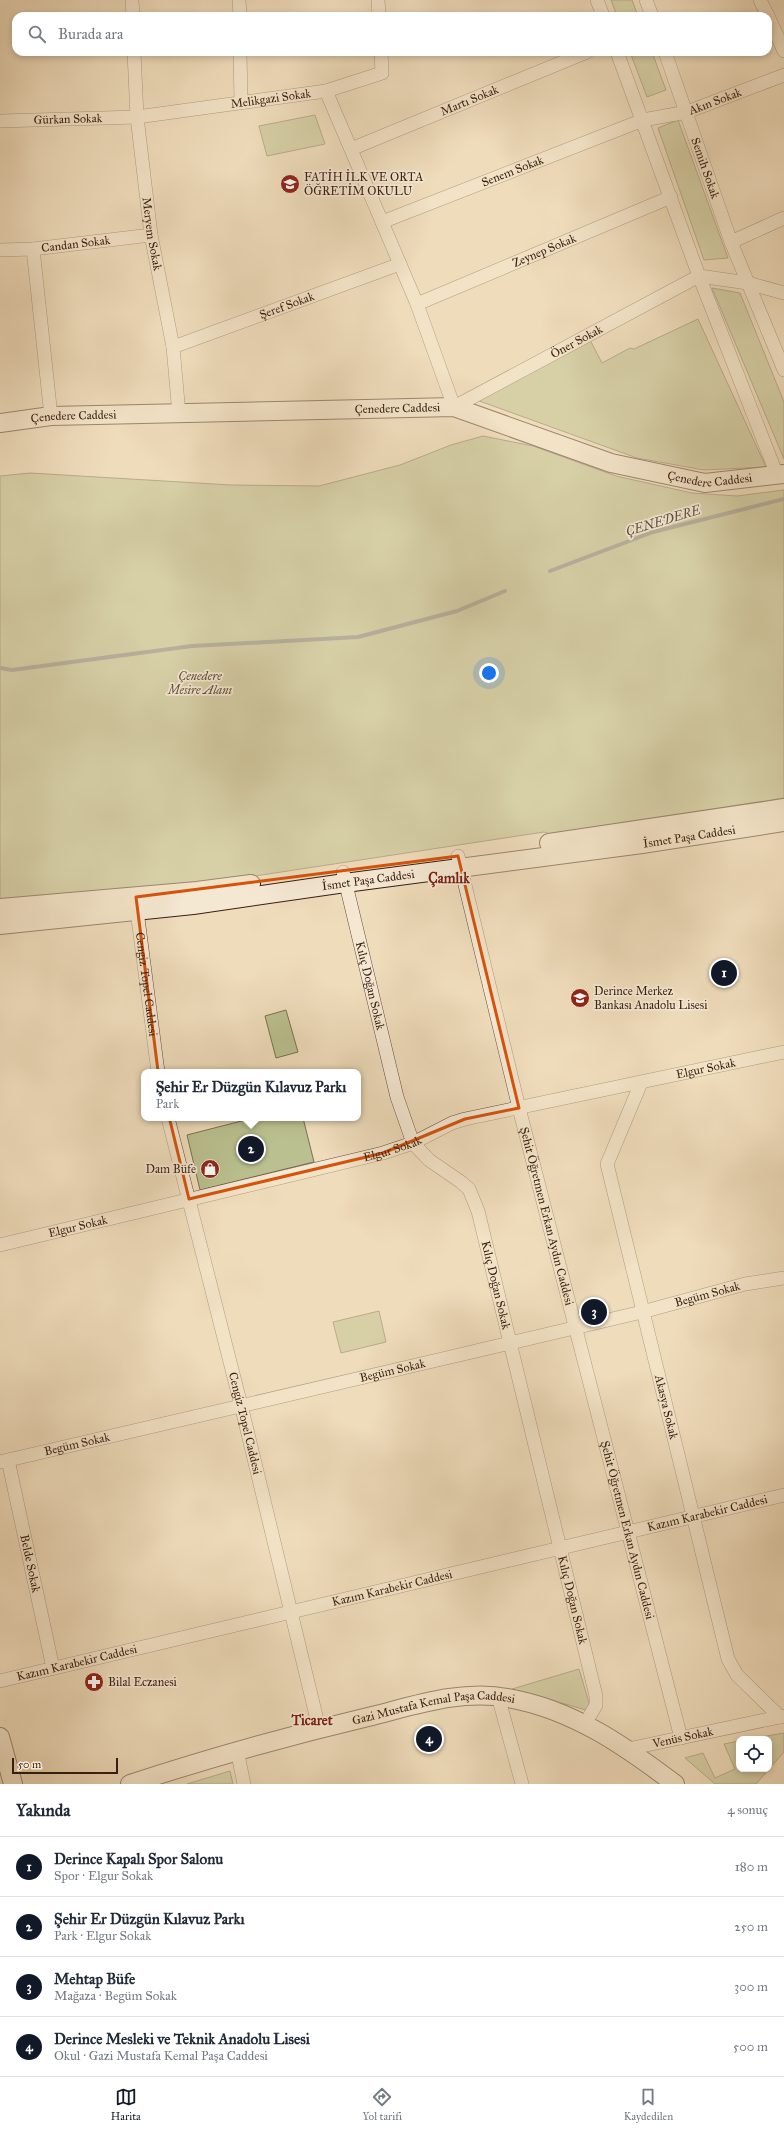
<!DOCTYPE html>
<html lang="tr">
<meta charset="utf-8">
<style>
:root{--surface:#fff;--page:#f2f2f3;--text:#1f2937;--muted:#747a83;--line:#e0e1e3;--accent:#111827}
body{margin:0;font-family:"IM FELL Great Primer",serif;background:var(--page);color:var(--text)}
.controls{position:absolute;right:12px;bottom:12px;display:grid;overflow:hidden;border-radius:8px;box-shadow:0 2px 6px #0003}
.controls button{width:36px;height:36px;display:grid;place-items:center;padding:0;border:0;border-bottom:1px solid var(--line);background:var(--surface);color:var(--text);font:20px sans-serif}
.scale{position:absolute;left:12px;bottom:10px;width:106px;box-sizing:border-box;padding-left:4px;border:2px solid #391f11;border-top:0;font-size:11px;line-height:14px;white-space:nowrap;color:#391f11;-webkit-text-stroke:3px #f5e8d3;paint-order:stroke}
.you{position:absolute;left:489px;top:673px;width:14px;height:14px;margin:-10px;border:3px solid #fff;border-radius:50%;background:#1a73e8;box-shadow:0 0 0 6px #1a73e833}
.badge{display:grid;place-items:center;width:26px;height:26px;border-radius:50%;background:var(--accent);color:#fff;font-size:13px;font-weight:700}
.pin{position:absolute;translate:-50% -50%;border:2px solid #fff;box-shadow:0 1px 4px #0006}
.popup{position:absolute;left:141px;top:1069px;width:220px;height:52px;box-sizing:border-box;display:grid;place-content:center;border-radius:8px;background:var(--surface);filter:drop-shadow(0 1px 3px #0005);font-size:13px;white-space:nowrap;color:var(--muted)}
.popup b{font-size:15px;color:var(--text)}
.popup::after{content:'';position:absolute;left:50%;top:100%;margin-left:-8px;border:8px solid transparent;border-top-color:var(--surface)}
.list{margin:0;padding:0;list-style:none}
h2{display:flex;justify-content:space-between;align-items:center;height:52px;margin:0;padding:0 16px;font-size:17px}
h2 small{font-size:13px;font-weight:400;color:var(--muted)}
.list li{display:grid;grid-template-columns:26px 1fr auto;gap:12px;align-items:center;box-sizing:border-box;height:60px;padding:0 16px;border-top:1px solid var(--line)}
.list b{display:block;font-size:15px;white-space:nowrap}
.list p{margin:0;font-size:13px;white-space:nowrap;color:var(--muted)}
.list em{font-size:13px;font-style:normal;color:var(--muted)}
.icon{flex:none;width:22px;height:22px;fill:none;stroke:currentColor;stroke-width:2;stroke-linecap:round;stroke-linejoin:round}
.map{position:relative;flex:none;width:784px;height:1784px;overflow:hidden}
.search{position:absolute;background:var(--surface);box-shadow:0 2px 6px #0003;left:12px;right:12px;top:12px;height:44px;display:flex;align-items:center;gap:10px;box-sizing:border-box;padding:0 14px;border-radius:12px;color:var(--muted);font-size:15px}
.sheet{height:292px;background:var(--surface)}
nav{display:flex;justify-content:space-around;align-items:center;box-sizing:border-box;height:56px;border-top:1px solid var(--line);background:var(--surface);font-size:11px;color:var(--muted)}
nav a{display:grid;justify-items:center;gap:2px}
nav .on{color:var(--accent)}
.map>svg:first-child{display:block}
.green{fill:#bac08f;stroke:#7a7050}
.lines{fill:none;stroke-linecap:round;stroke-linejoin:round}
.stream{stroke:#777b78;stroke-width:4}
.street-casing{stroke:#664e3c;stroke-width:14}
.secondary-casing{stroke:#391f11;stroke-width:20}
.street{stroke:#f5e8d3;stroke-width:13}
.secondary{stroke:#f5e8d3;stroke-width:18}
.marked{fill:none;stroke:#d6530c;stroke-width:3;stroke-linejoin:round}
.labels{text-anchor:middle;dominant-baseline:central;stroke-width:3.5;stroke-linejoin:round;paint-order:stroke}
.street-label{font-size:12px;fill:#391f11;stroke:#f5e8d3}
.poi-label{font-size:12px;fill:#391f11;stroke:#f5e8d3;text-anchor:start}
.park-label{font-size:12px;font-style:italic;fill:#604f37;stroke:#f5e8d3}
.water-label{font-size:13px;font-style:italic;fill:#584d44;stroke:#f5e8d3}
.quarter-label{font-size:14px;font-weight:bold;fill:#7a1f14;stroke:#f5e8d3}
</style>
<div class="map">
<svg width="784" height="1784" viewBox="0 0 784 1784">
<rect width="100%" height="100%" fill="#efdcbb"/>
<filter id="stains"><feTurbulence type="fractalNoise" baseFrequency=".005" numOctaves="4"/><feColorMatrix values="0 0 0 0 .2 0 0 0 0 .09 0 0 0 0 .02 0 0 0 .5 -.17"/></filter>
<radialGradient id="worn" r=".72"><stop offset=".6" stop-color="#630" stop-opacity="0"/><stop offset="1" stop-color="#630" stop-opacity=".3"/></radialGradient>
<g class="green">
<polygon points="611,0 632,0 638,16 617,16"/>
<polygon points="630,52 652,52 666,90 647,97"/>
<polygon points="315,115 325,144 267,156 259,126"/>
<polygon points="678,120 728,258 704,260 658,128"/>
<polygon points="712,288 740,293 784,402 784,459"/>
<polygon points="698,319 766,467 704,470 637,458 471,398 589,338 602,363 630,348 634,349"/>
<polygon points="483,436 533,446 616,476 692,493 737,496 784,490 784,798 553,835 544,832 196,885 0,901 0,476 30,473 231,485 319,486 400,465 451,445"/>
<polygon points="286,1010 298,1052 276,1058 265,1016"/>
<polygon points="253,1118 303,1118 314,1162 200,1190 187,1135"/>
<polygon points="379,1311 386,1342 341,1353 333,1322"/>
<polygon points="579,1669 590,1706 586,1710 512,1689"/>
<polygon points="784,1733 784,1752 769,1769 769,1739 750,1739"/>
<polygon points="739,1741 739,1769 769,1769 756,1784 715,1784 685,1758 703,1753 715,1778 735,1769 724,1744"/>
<polygon points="230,1771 233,1784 187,1784"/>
</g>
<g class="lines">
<g class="stream">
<polyline points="550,571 653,532 784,499"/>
<polyline points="0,668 12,670 192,646 358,637 457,611 505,591"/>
</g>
<defs>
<g id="street">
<polyline points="132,0 133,16"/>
<polyline points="239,0 240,16"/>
<polyline points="378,0 379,16"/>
<polyline points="597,0 603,16"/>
<polyline points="646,0 652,16"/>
<polyline points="760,0 768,16"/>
<polyline points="768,16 784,51"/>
<path id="s1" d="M134 52 137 117 151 235 173 347 179 414"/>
<polyline points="240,52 241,102"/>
<polyline points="617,52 699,276 777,475"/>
<path id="s2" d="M665 52 731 242 784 370"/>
<path id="s3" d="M326 91 417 304 454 407 699 276 748 283 784 293"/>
<path id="s4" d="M0 121 137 117 326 91 382 73 381 52"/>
<path id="s5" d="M351 149 587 52"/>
<path id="s6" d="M382 222 643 120 687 112 784 75"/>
<polyline points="731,242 784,218"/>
<polyline points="33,249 51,416"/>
<path id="s7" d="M0 250 33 249 151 235"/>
<path id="s8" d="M417 304 671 197"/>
<path id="s9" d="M173 347 400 264"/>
<path id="s10" d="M458 856 519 1108 681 1738"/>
<path id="s11" d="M343 872 397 1097 413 1143 429 1160 461 1182 469 1189 478 1211 596 1696V1705L585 1724"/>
<path id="s12" d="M136 903 158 1072"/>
<path id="s13" d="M641 1083 607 1164 728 1659 737 1675 780 1717"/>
<path id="s14" d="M168 1118 241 1405 319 1728"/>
<path id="s15" d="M0 1245 383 1153 413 1143 452 1123 465 1119 784 1052"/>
<path id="s16" d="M8 1460 53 1668"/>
<path id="s17" d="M0 1462 442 1359 642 1312 745 1284 784 1278"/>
<path id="s18" d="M0 1681 784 1495"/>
<polyline points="498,1696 522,1784"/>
<path id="s19" d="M628 1749 784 1716"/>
<polyline points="237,1750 244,1784"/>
</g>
<g id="secondary">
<path id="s20" d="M0 423 51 416 454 407 611 463 705 483 784 474"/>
<polyline points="549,843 784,808"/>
<polyline points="0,908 197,891 251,884"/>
<path id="s21" d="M0 925 193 905 345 883 642 844 784 822"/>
<polyline points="0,1737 13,1784"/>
<path id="s22" d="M130 1784C209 1758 288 1736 368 1717 413 1706 461 1689 508 1698 572 1709 625 1746 675 1784"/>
</g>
</defs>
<use href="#street" class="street-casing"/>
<use href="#secondary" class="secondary-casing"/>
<use href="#street" class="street"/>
<use href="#secondary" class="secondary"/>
</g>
<path d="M0 0H784V1784H0ZM458 856 519 1108 465 1119 383 1153 189 1199 158 1071 136 897Z" fill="#efdcbb" fill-opacity=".55" fill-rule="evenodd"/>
<path class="marked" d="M458 856 519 1108 465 1119 383 1153 189 1199 158 1071 136 897Z"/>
<defs>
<symbol id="school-disc" viewBox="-11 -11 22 22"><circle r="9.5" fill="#8f2418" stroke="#f5e8d3"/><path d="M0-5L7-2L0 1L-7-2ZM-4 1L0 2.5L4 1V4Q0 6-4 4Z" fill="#fff"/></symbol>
<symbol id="shop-disc" viewBox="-11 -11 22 22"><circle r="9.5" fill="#8f2418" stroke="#f5e8d3"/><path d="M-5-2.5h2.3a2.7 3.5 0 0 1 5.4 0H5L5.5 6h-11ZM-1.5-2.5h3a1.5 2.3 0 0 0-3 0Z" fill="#fff"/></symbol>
<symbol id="pharmacy-disc" viewBox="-11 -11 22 22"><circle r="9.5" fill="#8f2418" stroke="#f5e8d3"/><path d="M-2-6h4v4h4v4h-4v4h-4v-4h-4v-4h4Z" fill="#fff"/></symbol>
</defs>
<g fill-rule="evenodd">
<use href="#school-disc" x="279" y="173" width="22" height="22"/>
<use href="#school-disc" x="569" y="987" width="22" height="22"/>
<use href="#shop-disc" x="199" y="1158" width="22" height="22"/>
<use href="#pharmacy-disc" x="83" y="1671" width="22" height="22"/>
</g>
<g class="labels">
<g class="street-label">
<text stroke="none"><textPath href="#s4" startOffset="272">Melikgazi Sokak</textPath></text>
<text stroke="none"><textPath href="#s5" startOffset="128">Martı Sokak</textPath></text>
<text stroke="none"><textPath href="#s6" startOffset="355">Akın Sokak</textPath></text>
<text stroke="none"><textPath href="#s4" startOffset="68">Gürkan Sokak</textPath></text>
<text stroke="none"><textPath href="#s2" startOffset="123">Semih Sokak</textPath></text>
<text stroke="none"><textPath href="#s6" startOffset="140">Senem Sokak</textPath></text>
<text stroke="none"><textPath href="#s1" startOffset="183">Meryem Sokak</textPath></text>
<text stroke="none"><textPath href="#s7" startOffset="76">Candan Sokak</textPath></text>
<text stroke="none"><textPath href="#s8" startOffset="138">Zeynep Sokak</textPath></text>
<text stroke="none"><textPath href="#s9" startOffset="121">Şeref Sokak</textPath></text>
<text stroke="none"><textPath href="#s3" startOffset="480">Öner Sokak</textPath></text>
<text stroke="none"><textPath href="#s20" startOffset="398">Çenedere Caddesi</textPath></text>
<text stroke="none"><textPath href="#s20" startOffset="74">Çenedere Caddesi</textPath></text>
<text stroke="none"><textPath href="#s20" startOffset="722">Çenedere Caddesi</textPath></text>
<text stroke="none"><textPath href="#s21" startOffset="695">İsmet Paşa Caddesi</textPath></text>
<text stroke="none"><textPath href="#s21" startOffset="371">İsmet Paşa Caddesi</textPath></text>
<text stroke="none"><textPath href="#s12" startOffset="82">Cengiz Topel Caddesi</textPath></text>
<text stroke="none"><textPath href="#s11" startOffset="117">Kılıç Doğan Sokak</textPath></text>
<text stroke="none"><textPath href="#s15" startOffset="729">Elgur Sokak</textPath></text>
<text stroke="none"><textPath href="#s15" startOffset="404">Elgur Sokak</textPath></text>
<text stroke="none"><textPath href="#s10" startOffset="371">Şehit Öğretmen Erkan Aydın Caddesi</textPath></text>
<text stroke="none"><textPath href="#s15" startOffset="80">Elgur Sokak</textPath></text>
<text stroke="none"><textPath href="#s11" startOffset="453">Kılıç Doğan Sokak</textPath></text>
<text stroke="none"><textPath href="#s17" startOffset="727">Begüm Sokak</textPath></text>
<text stroke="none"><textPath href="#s17" startOffset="403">Begüm Sokak</textPath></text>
<text stroke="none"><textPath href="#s13" startOffset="338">Akasya Sokak</textPath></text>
<text stroke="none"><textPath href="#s14" startOffset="315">Cengiz Topel Caddesi</textPath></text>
<text stroke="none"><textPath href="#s17" startOffset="79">Begüm Sokak</textPath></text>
<text stroke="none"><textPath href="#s18" startOffset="727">Kazım Karabekir Caddesi</textPath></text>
<text stroke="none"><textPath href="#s10" startOffset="695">Şehit Öğretmen Erkan Aydın Caddesi</textPath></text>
<text stroke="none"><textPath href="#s16" startOffset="106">Belde Sokak</textPath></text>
<text stroke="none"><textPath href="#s18" startOffset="403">Kazım Karabekir Caddesi</textPath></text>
<text stroke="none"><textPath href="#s11" startOffset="777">Kılıç Doğan Sokak</textPath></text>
<text stroke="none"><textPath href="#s18" startOffset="79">Kazım Karabekir Caddesi</textPath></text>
<text stroke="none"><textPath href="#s22" startOffset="314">Gazi Mustafa Kemal Paşa Caddesi</textPath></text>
<text stroke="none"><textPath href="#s19" startOffset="56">Venüs Sokak</textPath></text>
</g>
<g class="poi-label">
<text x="304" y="177">FATİH İLK VE ORTA<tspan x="304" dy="14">ÖĞRETİM OKULU</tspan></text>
<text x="594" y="991">Derince Merkez<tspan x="594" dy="14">Bankası Anadolu Lisesi</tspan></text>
<text x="196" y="1169" text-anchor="end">Dam Büfe</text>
<text x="108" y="1682">Bilal Eczanesi</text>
</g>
<g class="park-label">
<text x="200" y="676">Çenedere<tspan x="200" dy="14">Mesire Alanı</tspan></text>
</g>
<g class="water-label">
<text transform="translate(663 521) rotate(-17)">ÇENEDERE</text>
</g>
<g class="quarter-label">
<text x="449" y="878">Çamlık</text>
<text x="312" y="1720">Ticaret</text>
</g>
</g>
<rect width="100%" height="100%" filter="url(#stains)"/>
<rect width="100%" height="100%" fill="url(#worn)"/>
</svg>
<div class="controls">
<button><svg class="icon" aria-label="locate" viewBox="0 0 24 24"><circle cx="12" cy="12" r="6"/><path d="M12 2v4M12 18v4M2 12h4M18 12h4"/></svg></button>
</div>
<div class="scale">50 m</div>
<div class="you"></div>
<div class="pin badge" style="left:724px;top:973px">1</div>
<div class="pin badge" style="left:251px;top:1149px">2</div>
<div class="popup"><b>Şehir Er Düzgün Kılavuz Parkı</b>Park</div>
<div class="pin badge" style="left:594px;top:1312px">3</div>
<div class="pin badge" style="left:429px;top:1739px">4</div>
<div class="search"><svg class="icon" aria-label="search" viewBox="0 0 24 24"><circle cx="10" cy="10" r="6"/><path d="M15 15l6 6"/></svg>Burada ara</div>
</div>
<section class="sheet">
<h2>Yakında<small>4 sonuç</small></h2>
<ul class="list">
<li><span class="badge">1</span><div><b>Derince Kapalı Spor Salonu</b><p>Spor · Elgur Sokak</p></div><em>180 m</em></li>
<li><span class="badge">2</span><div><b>Şehir Er Düzgün Kılavuz Parkı</b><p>Park · Elgur Sokak</p></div><em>250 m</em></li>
<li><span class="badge">3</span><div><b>Mehtap Büfe</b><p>Mağaza · Begüm Sokak</p></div><em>300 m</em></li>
<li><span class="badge">4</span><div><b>Derince Mesleki ve Teknik Anadolu Lisesi</b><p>Okul · Gazi Mustafa Kemal Paşa Caddesi</p></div><em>500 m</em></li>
</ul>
</section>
<nav>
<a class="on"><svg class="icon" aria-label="map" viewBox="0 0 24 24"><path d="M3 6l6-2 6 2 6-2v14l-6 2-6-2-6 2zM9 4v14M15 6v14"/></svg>Harita</a>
<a><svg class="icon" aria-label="directions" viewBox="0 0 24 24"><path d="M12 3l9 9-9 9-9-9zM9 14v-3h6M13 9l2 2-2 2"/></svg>Yol tarifi</a>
<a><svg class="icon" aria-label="saved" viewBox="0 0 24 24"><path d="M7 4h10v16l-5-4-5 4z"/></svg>Kaydedilen</a>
</nav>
